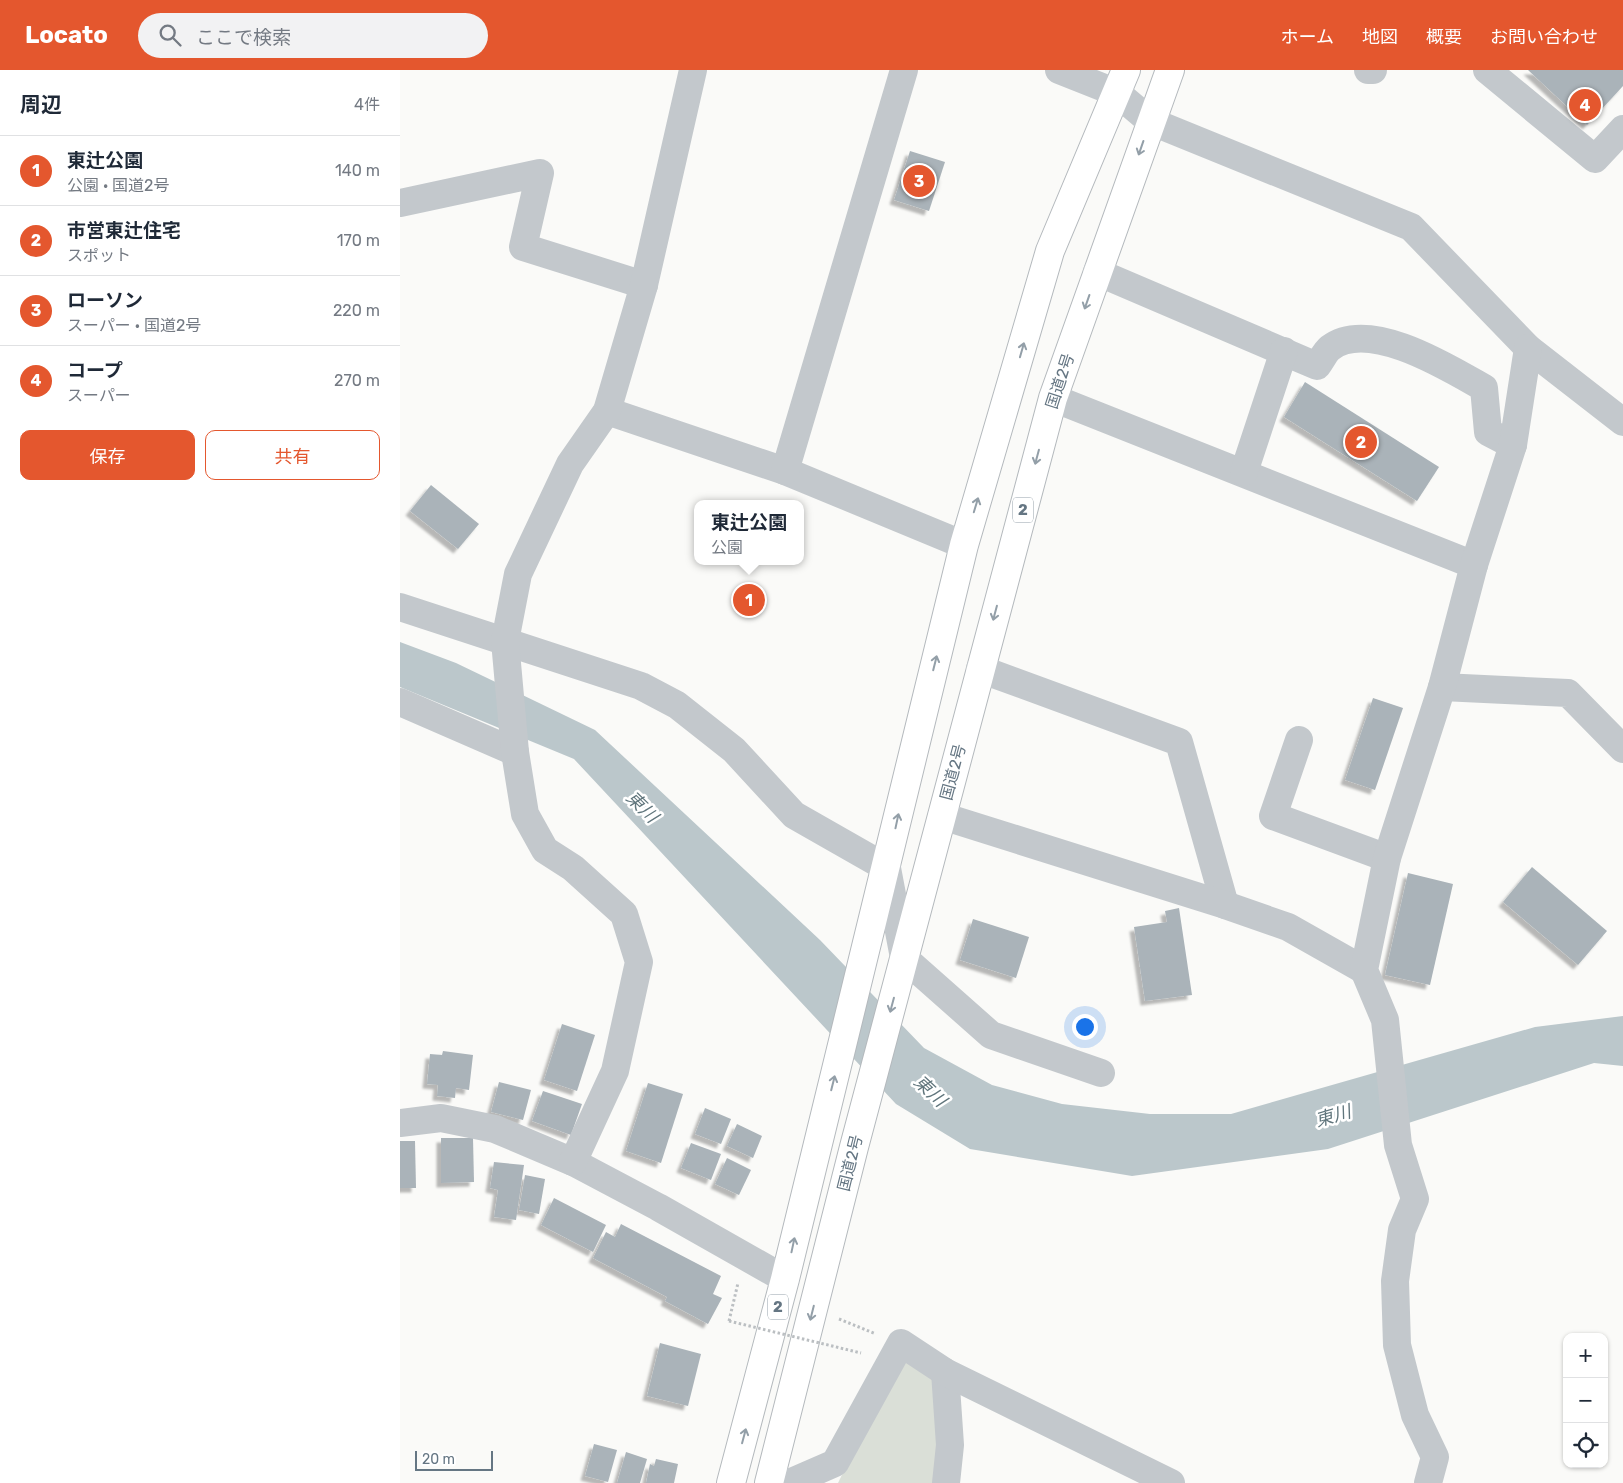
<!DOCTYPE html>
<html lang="ja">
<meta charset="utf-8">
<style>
:root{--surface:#fff;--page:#f2f2f3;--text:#1f2937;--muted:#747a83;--line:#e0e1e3;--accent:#e4572e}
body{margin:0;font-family:Rubik,"Noto Sans JP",sans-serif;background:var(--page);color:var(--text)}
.controls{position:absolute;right:15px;bottom:15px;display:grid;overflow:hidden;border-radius:10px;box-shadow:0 1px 4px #0004}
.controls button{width:45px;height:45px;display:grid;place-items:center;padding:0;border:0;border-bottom:1px solid var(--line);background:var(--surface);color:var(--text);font:25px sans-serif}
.scale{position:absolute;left:15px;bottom:12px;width:78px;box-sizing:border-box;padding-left:5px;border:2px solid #657683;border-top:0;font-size:14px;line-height:18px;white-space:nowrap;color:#657683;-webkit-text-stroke:4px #fff;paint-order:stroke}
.you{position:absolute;left:684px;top:956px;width:18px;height:18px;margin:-12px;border:4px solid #fff;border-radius:50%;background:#1a73e8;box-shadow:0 0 0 8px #1a73e833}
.badge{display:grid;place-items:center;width:32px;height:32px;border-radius:50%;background:var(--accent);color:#fff;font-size:16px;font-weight:700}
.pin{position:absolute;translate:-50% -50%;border:2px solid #fff;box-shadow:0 1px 5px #0006}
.popup{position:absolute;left:294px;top:430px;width:110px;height:65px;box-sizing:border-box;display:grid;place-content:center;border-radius:10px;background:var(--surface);filter:drop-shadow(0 1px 4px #0005);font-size:16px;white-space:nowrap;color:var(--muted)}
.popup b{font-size:19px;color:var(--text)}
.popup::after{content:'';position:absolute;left:50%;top:100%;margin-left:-10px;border:10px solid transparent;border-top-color:var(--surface)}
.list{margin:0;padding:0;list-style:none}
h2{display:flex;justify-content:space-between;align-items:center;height:65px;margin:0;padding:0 20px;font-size:21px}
h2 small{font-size:16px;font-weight:400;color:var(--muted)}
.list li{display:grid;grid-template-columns:32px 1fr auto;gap:15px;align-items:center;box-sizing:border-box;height:70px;padding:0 20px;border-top:1px solid var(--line)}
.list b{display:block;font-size:19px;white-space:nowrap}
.list p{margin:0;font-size:16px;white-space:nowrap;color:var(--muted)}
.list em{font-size:16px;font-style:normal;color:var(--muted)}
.actions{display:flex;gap:10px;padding:15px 20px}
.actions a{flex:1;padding:11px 0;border:1px solid var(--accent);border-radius:10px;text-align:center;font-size:18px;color:var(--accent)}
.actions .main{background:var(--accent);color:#fff}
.icon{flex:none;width:28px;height:28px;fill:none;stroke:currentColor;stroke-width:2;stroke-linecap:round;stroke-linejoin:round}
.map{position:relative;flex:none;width:1223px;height:1413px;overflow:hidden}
header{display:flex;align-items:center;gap:30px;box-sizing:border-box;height:70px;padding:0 25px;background:var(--accent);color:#fff}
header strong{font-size:24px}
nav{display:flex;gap:28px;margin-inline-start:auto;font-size:18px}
.search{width:350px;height:45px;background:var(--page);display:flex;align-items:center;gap:12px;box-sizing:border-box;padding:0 18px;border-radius:28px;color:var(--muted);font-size:19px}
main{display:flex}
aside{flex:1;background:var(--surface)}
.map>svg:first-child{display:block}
.green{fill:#dadfd7}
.water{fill:#bbc7cb}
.building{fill:#aab3b9;filter:url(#shadow)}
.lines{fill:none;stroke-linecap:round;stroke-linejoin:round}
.highway-casing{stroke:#b4b9bd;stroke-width:30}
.path{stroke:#bbbfc2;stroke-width:3;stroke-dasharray:2.5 2.5;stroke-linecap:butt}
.minor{stroke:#c3c8cc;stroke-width:28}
.highway{stroke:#fff;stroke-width:28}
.path-bridge{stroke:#bbbfc2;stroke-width:3;stroke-dasharray:2.5 2.5;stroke-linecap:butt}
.oneway{stroke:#939fa8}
.labels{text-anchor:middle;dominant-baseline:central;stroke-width:5;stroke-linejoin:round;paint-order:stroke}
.shield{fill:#fff;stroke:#939fa8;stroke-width:1}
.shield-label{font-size:15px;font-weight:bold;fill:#657683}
.street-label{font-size:16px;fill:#657683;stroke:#fff}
.water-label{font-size:18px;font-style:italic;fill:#60757c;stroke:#fff}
</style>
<header>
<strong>Locato</strong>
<div class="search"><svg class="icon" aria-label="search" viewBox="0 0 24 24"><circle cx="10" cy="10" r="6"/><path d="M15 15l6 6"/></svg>ここで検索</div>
<nav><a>ホーム</a><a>地図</a><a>概要</a><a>お問い合わせ</a></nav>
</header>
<main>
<aside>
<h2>周辺<small>4件</small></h2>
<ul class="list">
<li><span class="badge">1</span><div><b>東辻公園</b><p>公園 · 国道2号</p></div><em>140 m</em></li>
<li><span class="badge">2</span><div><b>市営東辻住宅</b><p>スポット</p></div><em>170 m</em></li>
<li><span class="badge">3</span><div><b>ローソン</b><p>スーパー · 国道2号</p></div><em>220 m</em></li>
<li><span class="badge">4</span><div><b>コープ</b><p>スーパー</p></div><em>270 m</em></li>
</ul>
<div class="actions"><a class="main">保存</a><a>共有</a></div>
</aside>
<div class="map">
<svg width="1223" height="1413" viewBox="0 0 1223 1413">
<defs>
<filter id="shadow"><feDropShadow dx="-4.5" dy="4.5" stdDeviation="1" flood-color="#0004"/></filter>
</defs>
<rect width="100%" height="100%" fill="#fafaf8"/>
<polygon class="green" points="501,1283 538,1304 541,1413 438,1413"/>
<polygon class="water" points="0,572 56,593 195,660 420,870 524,978 592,1015 662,1034 750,1044 831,1044 1135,957 1223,946 1223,996 1194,993 928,1079 732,1106 570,1079 496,1034 174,689 0,617"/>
<g class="building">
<polygon points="1128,0 1223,0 1223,16 1187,55"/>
<polygon points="510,81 545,92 529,141 494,130"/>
<polygon points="905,312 1039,397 1017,431 884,347"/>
<polygon points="31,415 79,454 58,479 10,441"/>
<polygon points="973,628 1003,638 975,720 945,710"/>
<polygon points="1132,797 1207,861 1178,895 1103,832"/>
<polygon points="1008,803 1053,814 1030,915 985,905"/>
<polygon points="779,838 792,925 745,931 734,857 767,852 765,841"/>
<polygon points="573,849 629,867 616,908 560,890"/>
<polygon points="162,954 195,965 177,1021 144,1010"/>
<polygon points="43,981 73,985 69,1020 56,1018 55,1028 37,1026 38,1015 27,1014 30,984 42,985"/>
<polygon points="99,1012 131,1020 123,1050 91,1042"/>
<polygon points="248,1013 283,1024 261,1093 226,1081"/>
<polygon points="143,1021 182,1034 171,1065 132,1051"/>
<polygon points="305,1038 331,1049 321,1074 295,1064"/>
<polygon points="337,1054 362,1066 353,1088 327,1076"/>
<polygon points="41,1068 73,1068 74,1112 41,1113"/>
<polygon points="0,1071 15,1071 16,1118 0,1118"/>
<polygon points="291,1073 321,1084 311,1110 281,1098"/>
<polygon points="327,1088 351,1100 339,1125 315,1114"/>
<polygon points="94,1092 124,1095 116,1150 94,1147 98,1120 90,1118"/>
<polygon points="125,1105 145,1109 139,1144 119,1140"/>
<polygon points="154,1128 206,1155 193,1182 141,1155"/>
<polygon points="221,1154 321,1206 313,1224 322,1228 308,1254 265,1231 267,1227 193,1188 206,1162 215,1167"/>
<polygon points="260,1273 301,1284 288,1336 247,1326"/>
<polygon points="194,1374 217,1380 208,1412 185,1406"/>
<polygon points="226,1382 247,1389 240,1413 217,1413"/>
<polygon points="256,1389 278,1394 274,1413 246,1413 250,1394 254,1396"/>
</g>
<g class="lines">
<defs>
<g id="highway">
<polyline points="331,1413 385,1209 564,475 650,181 726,0"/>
<polyline points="369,1413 454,1077 653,328 770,0"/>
</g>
</defs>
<use href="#highway" class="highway-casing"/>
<g class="path">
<polyline points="439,1249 476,1264"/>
<polyline points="329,1251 338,1213"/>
</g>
<g class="minor">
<polyline points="659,0 717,23 750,51 1011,157 1128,278 1223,352"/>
<polyline points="968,0 973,0"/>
<polyline points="1087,0 1195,89 1223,59"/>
<polyline points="0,133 140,103 123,177 244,215"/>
<path d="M697 202 917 296C921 291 925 282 930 278 969 248 1049 298 1084 318L1088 362 1113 375"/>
<polyline points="653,328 1074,495"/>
<polyline points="207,341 385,401 564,475"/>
<polyline points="385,401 504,0"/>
<polyline points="844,402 884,281"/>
<polyline points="0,537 241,616 277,635 334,680 394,745 487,798 504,888 591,965 701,1003"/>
<polyline points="580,599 779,672 825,835"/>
<polyline points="1042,617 1168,623 1223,679"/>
<polyline points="0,632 115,682"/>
<polyline points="899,670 873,746 987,788"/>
<polyline points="542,746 825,835 888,857 964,900"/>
<polyline points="0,1053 41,1048 95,1059 173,1092 258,1137 385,1209"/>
<polyline points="173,1092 215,1001 239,892 224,844 173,798 145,780 125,744 115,682 105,571 118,504 170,394 207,341 244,215 293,0"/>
<polyline points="545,1302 550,1375 546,1413"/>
<polyline points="389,1413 435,1393 501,1273 545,1302 771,1413"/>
<polyline points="1028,1413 1035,1387 1015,1345 997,1275 995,1211 1002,1160 1015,1129 998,1075 985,950 964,900 987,788 1042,617 1074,495 1113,375 1128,278"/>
</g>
<use href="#highway" class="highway"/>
<polyline class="path-bridge" points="329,1251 461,1283"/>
</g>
<defs><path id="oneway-shaft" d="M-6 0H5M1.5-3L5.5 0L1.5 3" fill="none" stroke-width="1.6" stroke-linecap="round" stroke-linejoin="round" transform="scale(1.25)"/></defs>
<g class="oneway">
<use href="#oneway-shaft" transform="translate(741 78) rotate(109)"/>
<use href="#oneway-shaft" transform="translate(687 232) rotate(109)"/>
<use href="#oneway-shaft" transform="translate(622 280) rotate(-74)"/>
<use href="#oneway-shaft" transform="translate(637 387) rotate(105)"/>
<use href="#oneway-shaft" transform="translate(576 435) rotate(-73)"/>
<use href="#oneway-shaft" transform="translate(595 543) rotate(105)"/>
<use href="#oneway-shaft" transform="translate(535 593) rotate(-76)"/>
<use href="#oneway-shaft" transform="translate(497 751) rotate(-78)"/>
<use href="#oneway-shaft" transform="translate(492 935) rotate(105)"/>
<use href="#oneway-shaft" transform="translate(433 1013) rotate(-76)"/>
<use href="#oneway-shaft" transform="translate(393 1175) rotate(-78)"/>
<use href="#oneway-shaft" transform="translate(412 1243) rotate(104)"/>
<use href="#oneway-shaft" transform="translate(344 1366) rotate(-75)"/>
</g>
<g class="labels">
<g class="shield">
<rect x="613" y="427.5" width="20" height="25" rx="4"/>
<rect x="368" y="1224.5" width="20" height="25" rx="4"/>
</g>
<g class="shield-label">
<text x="623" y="440">2</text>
<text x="378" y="1237">2</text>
</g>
<g class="street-label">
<text transform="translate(660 311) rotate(-72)">国道2号</text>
<text transform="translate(553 702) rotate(-75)">国道2号</text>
<text transform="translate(450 1093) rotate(-76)">国道2号</text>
</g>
<g class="water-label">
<text transform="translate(242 737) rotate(44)">東川</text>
<text transform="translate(530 1021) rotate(43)">東川</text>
<text transform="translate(933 1046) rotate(-16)">東川</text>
</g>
</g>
</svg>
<div class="controls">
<button>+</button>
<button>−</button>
<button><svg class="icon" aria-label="locate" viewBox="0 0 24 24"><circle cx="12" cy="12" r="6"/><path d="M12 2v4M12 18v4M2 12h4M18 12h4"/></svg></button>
</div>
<div class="scale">20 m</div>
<div class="you"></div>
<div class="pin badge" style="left:349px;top:530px">1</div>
<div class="popup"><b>東辻公園</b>公園</div>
<div class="pin badge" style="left:961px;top:372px">2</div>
<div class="pin badge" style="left:519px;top:111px">3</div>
<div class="pin badge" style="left:1185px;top:35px">4</div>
</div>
</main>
